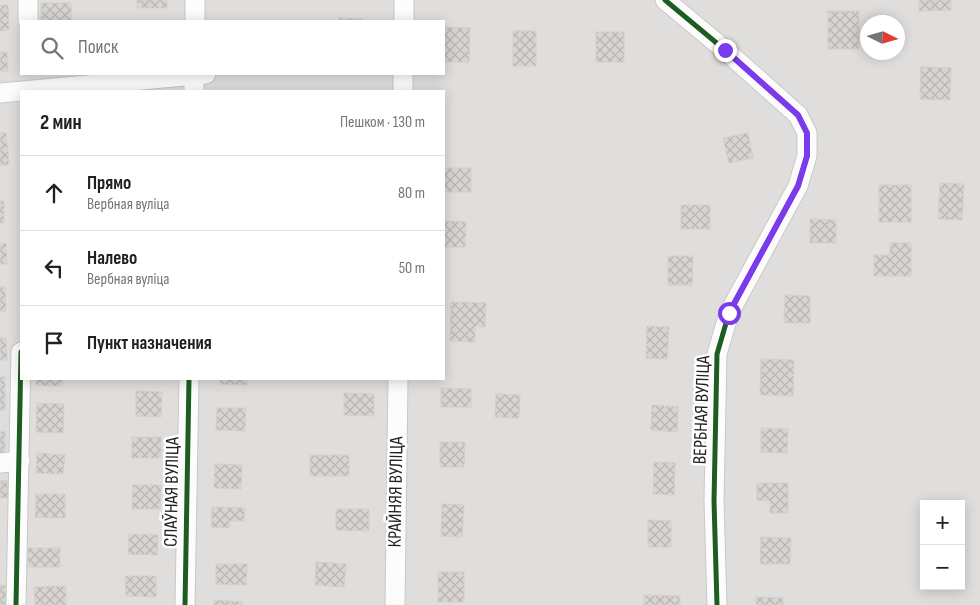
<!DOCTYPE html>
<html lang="ru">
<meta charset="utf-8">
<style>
:root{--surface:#fff;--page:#f6f6f6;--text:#202124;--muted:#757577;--line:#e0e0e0}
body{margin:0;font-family:"Sofia Sans Condensed",sans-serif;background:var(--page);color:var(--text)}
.controls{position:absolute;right:15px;bottom:15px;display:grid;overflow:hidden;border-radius:0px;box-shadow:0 2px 12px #0003}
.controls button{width:45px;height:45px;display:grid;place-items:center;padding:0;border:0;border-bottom:1px solid var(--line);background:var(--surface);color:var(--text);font:25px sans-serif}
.compass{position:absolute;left:860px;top:15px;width:45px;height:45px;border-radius:50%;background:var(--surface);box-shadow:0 2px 12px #0003;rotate:95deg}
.stop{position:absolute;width:15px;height:15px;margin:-11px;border:4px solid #7c3aed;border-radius:50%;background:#fff}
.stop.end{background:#7c3aed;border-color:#fff;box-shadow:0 1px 5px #0008}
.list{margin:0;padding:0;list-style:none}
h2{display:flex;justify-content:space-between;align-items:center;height:65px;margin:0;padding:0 20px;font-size:21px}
h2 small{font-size:16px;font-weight:400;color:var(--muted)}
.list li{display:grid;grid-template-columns:32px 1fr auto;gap:15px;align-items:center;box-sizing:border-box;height:75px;padding:0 20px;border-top:1px solid var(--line)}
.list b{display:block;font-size:19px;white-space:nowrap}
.list p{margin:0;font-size:16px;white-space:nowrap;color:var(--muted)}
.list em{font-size:16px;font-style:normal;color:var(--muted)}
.icon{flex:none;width:28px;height:28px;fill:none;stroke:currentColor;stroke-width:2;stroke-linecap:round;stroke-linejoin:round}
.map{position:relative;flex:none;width:980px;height:605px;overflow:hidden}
.search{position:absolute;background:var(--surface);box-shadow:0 2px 12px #0003;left:20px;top:20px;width:425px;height:55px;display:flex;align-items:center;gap:12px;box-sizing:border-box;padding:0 18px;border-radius:0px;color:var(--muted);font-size:19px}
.panel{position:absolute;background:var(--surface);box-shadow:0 2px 12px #0003;left:20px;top:90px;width:425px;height:290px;border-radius:0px}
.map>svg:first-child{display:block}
.residential{fill:#dfdedc;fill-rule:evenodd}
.building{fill:url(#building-cross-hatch);stroke:#d3d0cc}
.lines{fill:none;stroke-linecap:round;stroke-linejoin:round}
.minor-casing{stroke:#c9c8c7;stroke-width:21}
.minor{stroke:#fdfcfc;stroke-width:19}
.cycleway-casing{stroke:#fff;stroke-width:8}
.cycleway{stroke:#1b5e20;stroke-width:5}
.route{stroke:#7c3aed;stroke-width:6}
.labels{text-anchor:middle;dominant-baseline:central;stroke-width:5;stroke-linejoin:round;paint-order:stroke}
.street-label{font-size:19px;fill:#222;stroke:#fff}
</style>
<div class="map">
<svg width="980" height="605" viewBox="0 0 980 605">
<defs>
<pattern id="building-cross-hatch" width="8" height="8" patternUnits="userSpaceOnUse" patternTransform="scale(1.25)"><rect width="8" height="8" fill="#d7d4d2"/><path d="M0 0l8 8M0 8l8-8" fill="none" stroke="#b8b6b4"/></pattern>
</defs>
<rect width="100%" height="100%" fill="#f0eeeb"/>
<path class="residential" d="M0 0H980V605H0ZM21 21H444V74H21ZM868 22H898V52H868ZM21 91H444V379H21ZM924 504H961V586H924Z"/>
<g class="building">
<rect x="137" y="0" width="30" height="8"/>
<polygon points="919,0 951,0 951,10 919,11"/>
<rect x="41" y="3" width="30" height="18"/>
<polygon points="0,5 8,5 9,30 0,31"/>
<rect x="828" y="11" width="31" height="38"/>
<polygon points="339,18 363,19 363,21 339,21"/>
<polygon points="444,27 470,28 469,62 444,62"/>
<rect x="513" y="31" width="23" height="35"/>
<rect x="596" y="32" width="28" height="30"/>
<polygon points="0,52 7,52 8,71 0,71"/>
<polygon points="921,67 951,68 950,100 920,99"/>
<polygon points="0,133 6,133 9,165 0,165"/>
<polygon points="748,133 753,158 729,163 723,138"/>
<rect x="444" y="168" width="27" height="24"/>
<polygon points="940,183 964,184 962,220 938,219"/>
<rect x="879" y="185" width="32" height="37"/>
<rect x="0" y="201" width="4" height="22"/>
<rect x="681" y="205" width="29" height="24"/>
<polygon points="810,219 836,220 836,243 810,243"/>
<polygon points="444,221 466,222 465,247 444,247"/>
<polygon points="6,243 7,264 0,264 0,244"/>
<polygon points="890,243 911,243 911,276 874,276 874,255 890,255"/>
<polygon points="668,256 693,256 692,285 668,285"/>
<polygon points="0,287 5,287 6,311 0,311"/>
<polygon points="785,295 810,296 810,323 784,323"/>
<polygon points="451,302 486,303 485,327 475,326 475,342 450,341"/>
<polygon points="647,326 669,327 667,359 646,358"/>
<polygon points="0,338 6,338 7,360 0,360"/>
<polygon points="761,359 794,360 793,396 760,395"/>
<rect x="0" y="377" width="5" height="33"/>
<polygon points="36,379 62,379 62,386 36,385"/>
<polygon points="220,379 247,379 247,385 220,384"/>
<polygon points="441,388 471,389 471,407 441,407"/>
<polygon points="136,391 162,392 161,417 136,416"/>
<polygon points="344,393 374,394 374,416 344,415"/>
<polygon points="496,394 520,395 519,418 495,417"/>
<polygon points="37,403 64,404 63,433 36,432"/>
<polygon points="652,405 678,407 677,432 651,430"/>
<polygon points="217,408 246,408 245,431 216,430"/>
<polygon points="761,428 788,429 787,453 761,452"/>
<polygon points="5,431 5,455 0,455 0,432"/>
<rect x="132" y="437" width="29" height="21"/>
<polygon points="440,442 465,442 464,467 440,467"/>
<polygon points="37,453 65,455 63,474 36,473"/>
<rect x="310" y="455" width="39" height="21"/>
<polygon points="654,462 675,463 674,495 653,494"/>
<polygon points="215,464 242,465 241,489 214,488"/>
<polygon points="7,480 8,498 0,498 0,481"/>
<polygon points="757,483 788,483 788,513 770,513 770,501 757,500"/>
<polygon points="133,485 161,485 160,509 132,509"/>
<polygon points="36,494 65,494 65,518 35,517"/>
<polygon points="442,504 464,505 462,537 441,536"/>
<polygon points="212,507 245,508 244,521 229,521 229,528 211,527"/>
<polygon points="336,509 369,509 369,531 336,530"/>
<polygon points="648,520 671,521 671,547 648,547"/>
<polygon points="129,534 158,535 157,555 128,554"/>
<polygon points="761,537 791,538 790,564 760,564"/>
<rect x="28" y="548" width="32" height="19"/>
<polygon points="316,562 346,564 344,587 315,585"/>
<polygon points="216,564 247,564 246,585 216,584"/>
<rect x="438" y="572" width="26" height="30"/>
<polygon points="125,576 156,576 156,597 126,596"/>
<polygon points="0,585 6,586 5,605 0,605"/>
<polygon points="66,586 66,605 35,605 34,587"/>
<polygon points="644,595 680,596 680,605 644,605"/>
<polygon points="756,597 783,598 783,605 756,605"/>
<polygon points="214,600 242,602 242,605 214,605"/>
</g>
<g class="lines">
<defs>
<g id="minor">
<polyline points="665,0 725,50 798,115 807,133 807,156 798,186 729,313 717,354 714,501 717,605"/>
<polyline points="28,21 28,0"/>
<polyline points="195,21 195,0"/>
<polyline points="404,21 404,0"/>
<polyline points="194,91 194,74"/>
<polyline points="403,91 403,74"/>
<polyline points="0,93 206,74"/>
<polyline points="0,463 20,461"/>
<polyline points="16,605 21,352"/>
<polyline points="185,605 189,379"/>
<polyline points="395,605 398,379"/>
</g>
</defs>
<use href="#minor" class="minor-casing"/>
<use href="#minor" class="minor"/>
<defs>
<g id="cycleway">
<polyline points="665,0 725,50 798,115 807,133 807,156 798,186 729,313 717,354 714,501 717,605"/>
<polyline points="16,605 21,352"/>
<polyline points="185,605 189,379"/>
</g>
</defs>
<use href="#cycleway" class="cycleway-casing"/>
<use href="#cycleway" class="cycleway"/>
</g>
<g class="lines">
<polyline class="route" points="725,50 798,115 807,133 807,156 798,186 729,313"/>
</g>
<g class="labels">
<g class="street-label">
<text transform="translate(702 410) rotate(-88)">ВЕРБНАЯ ВУЛІЦА</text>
<text transform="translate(172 492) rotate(-89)">СЛАЎНАЯ ВУЛІЦА</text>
<text transform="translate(396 492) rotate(-89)">КРАЙНЯЯ ВУЛІЦА</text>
</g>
</g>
</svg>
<div class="controls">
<button>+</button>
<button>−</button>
</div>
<svg class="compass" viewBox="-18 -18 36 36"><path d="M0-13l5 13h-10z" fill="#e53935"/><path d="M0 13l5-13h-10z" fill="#757577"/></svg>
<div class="stop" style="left:729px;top:313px"></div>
<div class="stop end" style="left:725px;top:50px"></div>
<div class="search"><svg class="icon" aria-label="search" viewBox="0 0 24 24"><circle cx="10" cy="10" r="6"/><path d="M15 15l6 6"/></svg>Поиск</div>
<section class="panel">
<h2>2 мин<small>Пешком · 130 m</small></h2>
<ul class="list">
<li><svg class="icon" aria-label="ahead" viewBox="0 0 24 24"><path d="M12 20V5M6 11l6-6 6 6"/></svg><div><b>Прямо</b><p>Вербная вуліца</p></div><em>80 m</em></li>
<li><svg class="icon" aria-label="left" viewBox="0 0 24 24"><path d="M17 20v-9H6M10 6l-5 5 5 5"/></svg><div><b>Налево</b><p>Вербная вуліца</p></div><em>50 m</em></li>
<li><svg class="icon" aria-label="arrive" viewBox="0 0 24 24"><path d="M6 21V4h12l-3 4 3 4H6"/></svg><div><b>Пункт назначения</b></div></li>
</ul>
</section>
</div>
